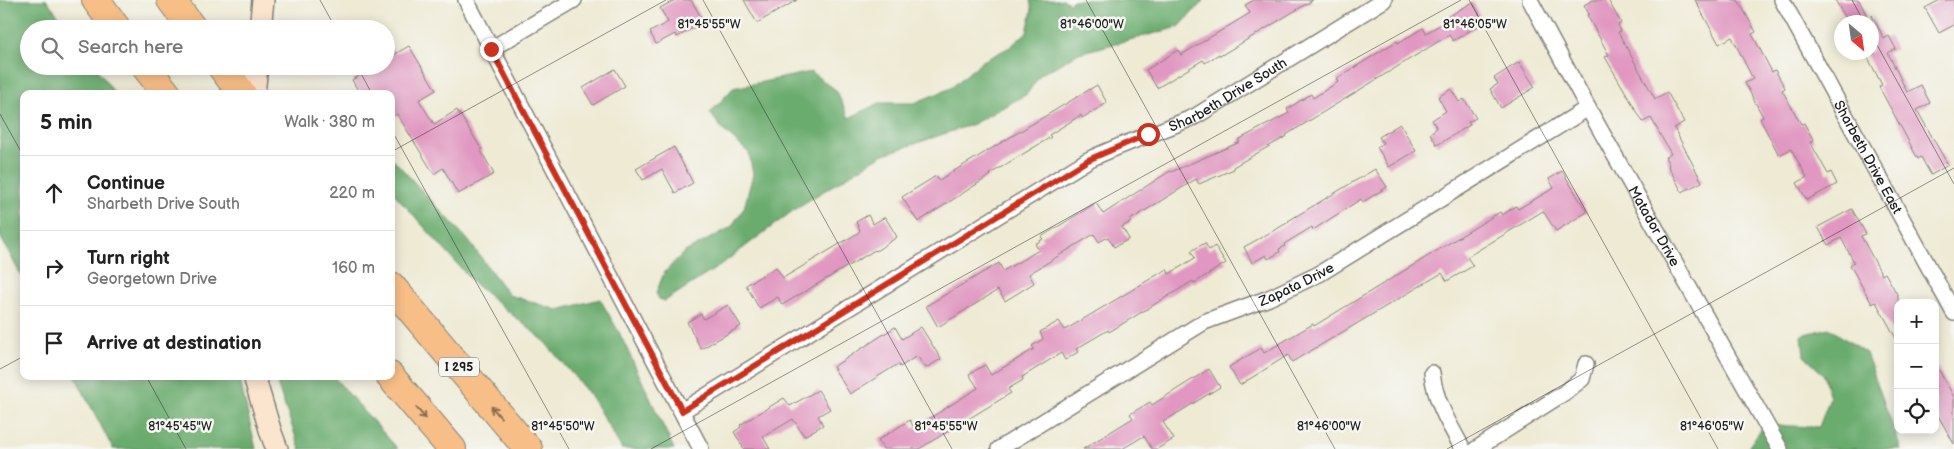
<!DOCTYPE html>
<meta charset="utf-8">
<style>
:root{--surface:#fff;--page:#f2f2f2;--text:#222;--muted:#767676;--line:#e0e0e0}
body{margin:0;font-family:"Balsamiq Sans",sans-serif;background:var(--page);color:var(--text)}
.controls{position:absolute;right:15px;bottom:15px;display:grid;overflow:hidden;border-radius:10px;box-shadow:0 2px 12px #0003}
.controls button{width:45px;height:45px;display:grid;place-items:center;padding:0;border:0;border-bottom:1px solid var(--line);background:var(--surface);color:var(--text);font:25px sans-serif}
.compass{position:absolute;left:1834px;top:15px;width:45px;height:45px;border-radius:50%;background:var(--surface);box-shadow:0 2px 12px #0003;rotate:151deg}
.stop{position:absolute;width:15px;height:15px;margin:-11px;border:4px solid #c8321e;border-radius:50%;background:#fff}
.stop.end{background:#c8321e;border-color:#fff;box-shadow:0 1px 5px #0008}
.list{margin:0;padding:0;list-style:none}
h2{display:flex;justify-content:space-between;align-items:center;height:65px;margin:0;padding:0 20px;font-size:21px}
h2 small{font-size:16px;font-weight:400;color:var(--muted)}
.list li{display:grid;grid-template-columns:32px 1fr auto;gap:15px;align-items:center;box-sizing:border-box;height:75px;padding:0 20px;border-top:1px solid var(--line)}
.list b{display:block;font-size:19px;white-space:nowrap}
.list p{margin:0;font-size:16px;white-space:nowrap;color:var(--muted)}
.list em{font-size:16px;font-style:normal;color:var(--muted)}
.icon{flex:none;width:28px;height:28px;fill:none;stroke:currentColor;stroke-width:2;stroke-linecap:round;stroke-linejoin:round}
.map{position:relative;flex:none;width:1954px;height:449px;overflow:hidden}
.search{position:absolute;background:var(--surface);box-shadow:0 2px 12px #0003;left:20px;top:20px;width:375px;height:55px;display:flex;align-items:center;gap:12px;box-sizing:border-box;padding:0 18px;border-radius:28px;color:var(--muted);font-size:19px}
.panel{position:absolute;background:var(--surface);box-shadow:0 2px 12px #0003;left:20px;top:90px;width:375px;height:290px;border-radius:10px}
.map>svg:first-child{display:block}
.forest{fill:#6aac6e;stroke:#436445}
.building{fill:#e197c1}
.lines{fill:none;stroke-linecap:round;stroke-linejoin:round}
.street-casing{stroke:#858378;stroke-width:18}
.secondary-casing{stroke:#858378;stroke-width:24}
.highway-casing{stroke:#858378;stroke-width:30}
.street{stroke:#fff;stroke-width:15}
.secondary{stroke:#fce5cf;stroke-width:21}
.highway{stroke:#f7be88;stroke-width:28}
.oneway{stroke:#8a6d52}
.route{stroke:#c8321e;stroke-width:6}
.ticks{fill:none;stroke:#1c1c1c;stroke-width:1;stroke-opacity:0.45}
.labels{text-anchor:middle;dominant-baseline:central;stroke-width:5;stroke-linejoin:round;paint-order:stroke}
.shield{fill:#f6f6f2;stroke:#5d5d5c;stroke-width:1}
.shield-label{font-size:12px;font-weight:bold;fill:#1c1c1c}
.street-label{font-size:14px;fill:#1c1c1c;stroke:#f6f6f2}
.ticks-label{font-size:12px;text-anchor:middle;fill:#1c1c1c;stroke:#f6f6f2;stroke-width:5;stroke-linejoin:round;paint-order:stroke}
</style>
<div class="map">
<svg width="1954" height="449" viewBox="0 0 1954 449">
<rect width="100%" height="100%" fill="#f6f6f2"/>
<filter id="ink" filterUnits="userSpaceOnUse"><feTurbulence type="fractalNoise" baseFrequency=".02" numOctaves="2"/><feDisplacementMap in="SourceGraphic" scale="10" xChannelSelector="R" yChannelSelector="G"/><feConvolveMatrix kernelMatrix="1 2 1 2 8 2 1 2 1" color-interpolation-filters="sRGB"/></filter>
<filter id="wash" filterUnits="userSpaceOnUse"><feTurbulence type="fractalNoise" baseFrequency=".0096" numOctaves="4" result="noise"/><feDisplacementMap in="SourceGraphic" scale="20" xChannelSelector="R" yChannelSelector="G"/><feGaussianBlur stdDeviation="1.12" result="paint"/><feColorMatrix in="noise" values="0 0 0 0 0 0 0 0 0 0 0 0 0 0 0 0 0 1.4 0 .05"/><feComposite in="paint" operator="in"/></filter>
<g filter="url(#wash)">
<rect width="100%" height="100%" fill="#eeead4"/>
<g class="forest">
<polygon points="0,0 47,0 68,29 29,29 29,66 95,66 115,94 24,94 24,281 0,236"/>
<polygon points="1030,0 1064,0 1069,3 1074,0 1204,0 1179,27 1079,53 1040,75 1027,94 973,124 882,155 798,207 718,267 665,301 659,299 656,293 664,273 683,253 731,227 744,208 753,174 749,153 723,130 710,113 733,88 811,72 836,90 849,118 879,103 914,103 951,88 981,62 1010,47 1027,32 1032,10"/>
<polygon points="391,157 468,240 509,295 558,310 600,299 620,334 674,449 622,449 590,395 543,340 476,285 391,190"/>
<polygon points="1829,328 1866,353 1901,449 1750,449 1749,446 1764,425 1819,427 1830,397 1823,374 1804,356 1802,335"/>
<polygon points="75,376 239,376 256,449 113,449"/>
<polygon points="281,376 333,376 398,449 300,449 276,381"/>
</g>
<g id="blocks">
<g class="building">
<polygon points="675,0 691,0 704,22 677,37 675,34 656,44 650,32 668,22 660,8"/>
<polygon points="744,0 797,0 757,23"/>
<polygon points="1254,0 1313,0 1220,56 1219,54 1205,63 1203,60 1157,88 1146,70 1178,50 1181,55 1250,13 1245,5"/>
<polygon points="1593,0 1608,0 1621,23 1618,25 1621,31 1618,32 1655,99 1667,92 1684,122 1674,128 1702,182 1682,192 1668,166 1669,165 1665,157 1671,154 1651,118 1643,122 1605,57 1609,55 1587,15 1589,14 1584,5"/>
<polygon points="1695,0 1738,0 1756,32 1752,34 1772,72 1775,70 1785,88 1782,90 1801,124 1804,123 1814,141 1810,142 1828,174 1831,172 1837,184 1807,200 1797,183 1807,177 1791,149 1779,155 1760,119 1763,117 1745,83 1753,79 1732,37 1719,44"/>
<polygon points="1835,0 1859,0 1867,16 1855,22 1848,22"/>
<polygon points="1940,0 1954,0 1954,25 1939,33 1925,8"/>
<polygon points="1473,2 1484,22 1453,41 1449,35 1286,135 1287,136 1233,167 1234,169 1199,184 1196,179 1130,220 1131,222 1122,227 1129,239 1114,247 1108,237 1099,242 1094,234 1029,274 1034,283 1005,301 998,290 938,327 926,306 999,263 1003,271 1039,250 1035,244 1043,239 1041,237 1096,203 1103,214 1170,171 1171,172 1240,142 1238,140 1289,113 1287,109 1311,94 1313,98 1338,82 1336,79 1397,41 1398,43 1423,28 1426,33 1450,19 1449,16"/>
<polygon points="1872,15 1884,39 1889,36 1896,49 1888,53 1907,92 1921,85 1930,103 1917,110 1948,165 1931,175 1921,157 1918,159 1902,129 1879,87 1882,85 1865,52 1872,52"/>
<polygon points="386,39 395,54 409,46 436,90 419,100 434,124 457,110 482,150 481,151 494,174 458,194 443,168 434,174 397,114 391,117 391,94 360,94 352,80 366,72 363,66 386,66"/>
<polygon points="1519,62 1535,87 1501,108 1490,89 1498,84 1494,78"/>
<polygon points="615,69 625,86 593,105 583,88"/>
<polygon points="1097,85 1107,103 1082,118 1081,115 1049,135 1051,137 990,174 991,175 918,222 902,197 936,176 939,180"/>
<polygon points="1451,89 1459,102 1464,99 1476,118 1468,122 1470,125 1437,145 1430,133 1437,128 1432,120 1446,111 1438,97"/>
<polygon points="1400,124 1416,151 1389,167 1377,147 1383,143 1379,137"/>
<polygon points="674,147 693,183 675,193 662,169 643,180 636,169"/>
<polygon points="1375,169 1387,187 1363,202 1361,199 1313,230 1312,227 1284,244 1285,246 1279,249 1280,252 1268,259 1266,255 1252,263 1244,247 1289,222 1288,221"/>
<polygon points="1562,171 1587,212 1556,231 1543,211 1467,257 1473,266 1447,281 1442,273 1292,362 1288,355 1240,385 1229,367 1261,348 1264,353 1313,324 1314,326 1500,212 1502,215 1516,206 1518,209 1554,188 1549,179"/>
<polygon points="1852,209 1866,234 1861,236 1882,275 1885,273 1898,296 1898,342 1876,302 1872,304 1850,265 1854,262 1841,238 1828,245 1818,227"/>
<polygon points="868,215 873,224 885,217 897,237 876,251 875,250 782,305 778,297 759,308 746,285 776,267 783,278 858,233 860,230 856,222"/>
<polygon points="1205,243 1209,250 1215,246 1226,263 1194,283 1193,281 1109,332 1108,330 1076,349 1078,352 1065,360 1061,353 1022,377 1023,380 1008,389 1011,393 919,449 883,449 878,440 910,420 914,428 978,388 969,374 985,365 991,375 1034,349 1032,346 1043,339 1040,332 1059,321 1065,330 1167,269 1169,274 1195,258 1191,251"/>
<polygon points="728,305 741,326 701,349 687,322 701,314 704,319"/>
<polygon points="895,327 902,339 921,327 941,359 926,368 917,356 900,367 898,364 850,394 833,367"/>
<polygon points="1935,363 1954,397 1954,444 1935,410"/>
<polygon points="1209,369 1220,387 1163,422 1174,439 1157,449 1152,449 1144,436 1122,449 1083,449 1133,418 1130,414 1150,402 1152,405"/>
<polygon points="818,390 830,409 818,416 823,425 804,436 793,419 763,437 770,449 744,449 734,432 741,427 740,425 784,398 790,406"/>
</g>
</g>
</g>
<g filter="url(#ink)">
<use href="#blocks" fill-opacity="0" stroke="#858378" stroke-width="1"/>
<g class="lines">
<defs>
<g id="street">
<polyline points="466,0 701,449"/>
<path id="s1" d="M1530 0 1588 108 1780 449"/>
<path id="s2" d="M1782 0 1954 313"/>
<polyline points="491,49 574,0"/>
<path d="M1432 373C1435 401 1449 424 1463 449"/>
<path id="s3" d="M682 411 1088 160C1123 143 1160 132 1196 116L1384 0"/>
<path id="s4" d="M999 449 1204 322 1269 298 1319 274 1588 108"/>
<polyline points="1476,449 1564,393 1582,379 1586,364"/>
</g>
<g id="secondary">
<polyline points="260,29 263,0"/>
<polyline points="254,94 257,66"/>
<polyline points="254,376 271,433 277,449"/>
</g>
<g id="highway">
<polyline points="96,0 117,29"/>
<polyline points="171,0 193,29"/>
<polyline points="145,66 167,94"/>
<polyline points="221,66 242,94"/>
<polyline points="391,286 528,449"/>
<polyline points="390,376 452,449"/>
</g>
</defs>
<use href="#street" class="street-casing"/>
<use href="#secondary" class="secondary-casing"/>
<use href="#highway" class="highway-casing"/>
<use href="#street" class="street"/>
<use href="#secondary" class="secondary"/>
<use href="#highway" class="highway"/>
</g>
<defs><path id="oneway-shaft" d="M-6 0H5M1.5-3L5.5 0L1.5 3" fill="none" stroke-width="1.6" stroke-linecap="round" stroke-linejoin="round" transform="scale(1.25)"/></defs>
<g class="oneway">
<use href="#oneway-shaft" transform="translate(496 412) rotate(-130)"/>
<use href="#oneway-shaft" transform="translate(421 413) rotate(50)"/>
</g>
</g>
<g class="lines" filter="url(#ink)">
<polyline class="route" points="491,49 682,411 1088,160 1148,134"/>
</g>
<path class="ticks" d="M320 0 336 29M703 0 952 449M1086 0 1335 449M1469 0 1718 449M1852 0 1864 22M1872 36 1954 184M357 66 372 94M0 114 24 157M391 129 569 449M391 152 666 0M0 369 24 356M146 376 186 449M651 449 1461 0M1447 449 1954 168"/>
<g class="labels">
<rect class="shield" x="439" y="357.5" width="40" height="19" rx="4"/>
<g class="shield-label">
<text x="459" y="367">I 295</text>
</g>
<g class="street-label">
<text stroke="none"><textPath href="#s3" startOffset="632">Sharbeth Drive South</textPath></text>
<text stroke="none"><textPath href="#s2" startOffset="179">Sharbeth Drive East</textPath></text>
<text stroke="none"><textPath href="#s1" startOffset="258">Matador Drive</textPath></text>
<text stroke="none"><textPath href="#s4" startOffset="341">Zapata Drive</textPath></text>
</g>
</g>
<g class="ticks-label">
<text x="709" y="28">81°45'55"W</text>
<text x="1092" y="28">81°46'00"W</text>
<text x="1475" y="28">81°46'05"W</text>
<text x="180" y="430">81°45'45"W</text>
<text x="563" y="430">81°45'50"W</text>
<text x="946" y="430">81°45'55"W</text>
<text x="1329" y="430">81°46'00"W</text>
<text x="1712" y="430">81°46'05"W</text>
</g>
</svg>
<div class="controls">
<button>+</button>
<button>−</button>
<button><svg class="icon" aria-label="locate" viewBox="0 0 24 24"><circle cx="12" cy="12" r="6"/><path d="M12 2v4M12 18v4M2 12h4M18 12h4"/></svg></button>
</div>
<svg class="compass" viewBox="-18 -18 36 36"><path d="M0-13l5 13h-10z" fill="#e53935"/><path d="M0 13l5-13h-10z" fill="#767676"/></svg>
<div class="stop" style="left:1148px;top:134px"></div>
<div class="stop end" style="left:491px;top:49px"></div>
<div class="search"><svg class="icon" aria-label="search" viewBox="0 0 24 24"><circle cx="10" cy="10" r="6"/><path d="M15 15l6 6"/></svg>Search here</div>
<section class="panel">
<h2>5 min<small>Walk · 380 m</small></h2>
<ul class="list">
<li><svg class="icon" aria-label="ahead" viewBox="0 0 24 24"><path d="M12 20V5M6 11l6-6 6 6"/></svg><div><b>Continue</b><p>Sharbeth Drive South</p></div><em>220 m</em></li>
<li><svg class="icon" aria-label="right" viewBox="0 0 24 24"><path d="M7 20v-9h11M14 6l5 5-5 5"/></svg><div><b>Turn right</b><p>Georgetown Drive</p></div><em>160 m</em></li>
<li><svg class="icon" aria-label="arrive" viewBox="0 0 24 24"><path d="M6 21V4h12l-3 4 3 4H6"/></svg><div><b>Arrive at destination</b></div></li>
</ul>
</section>
</div>
